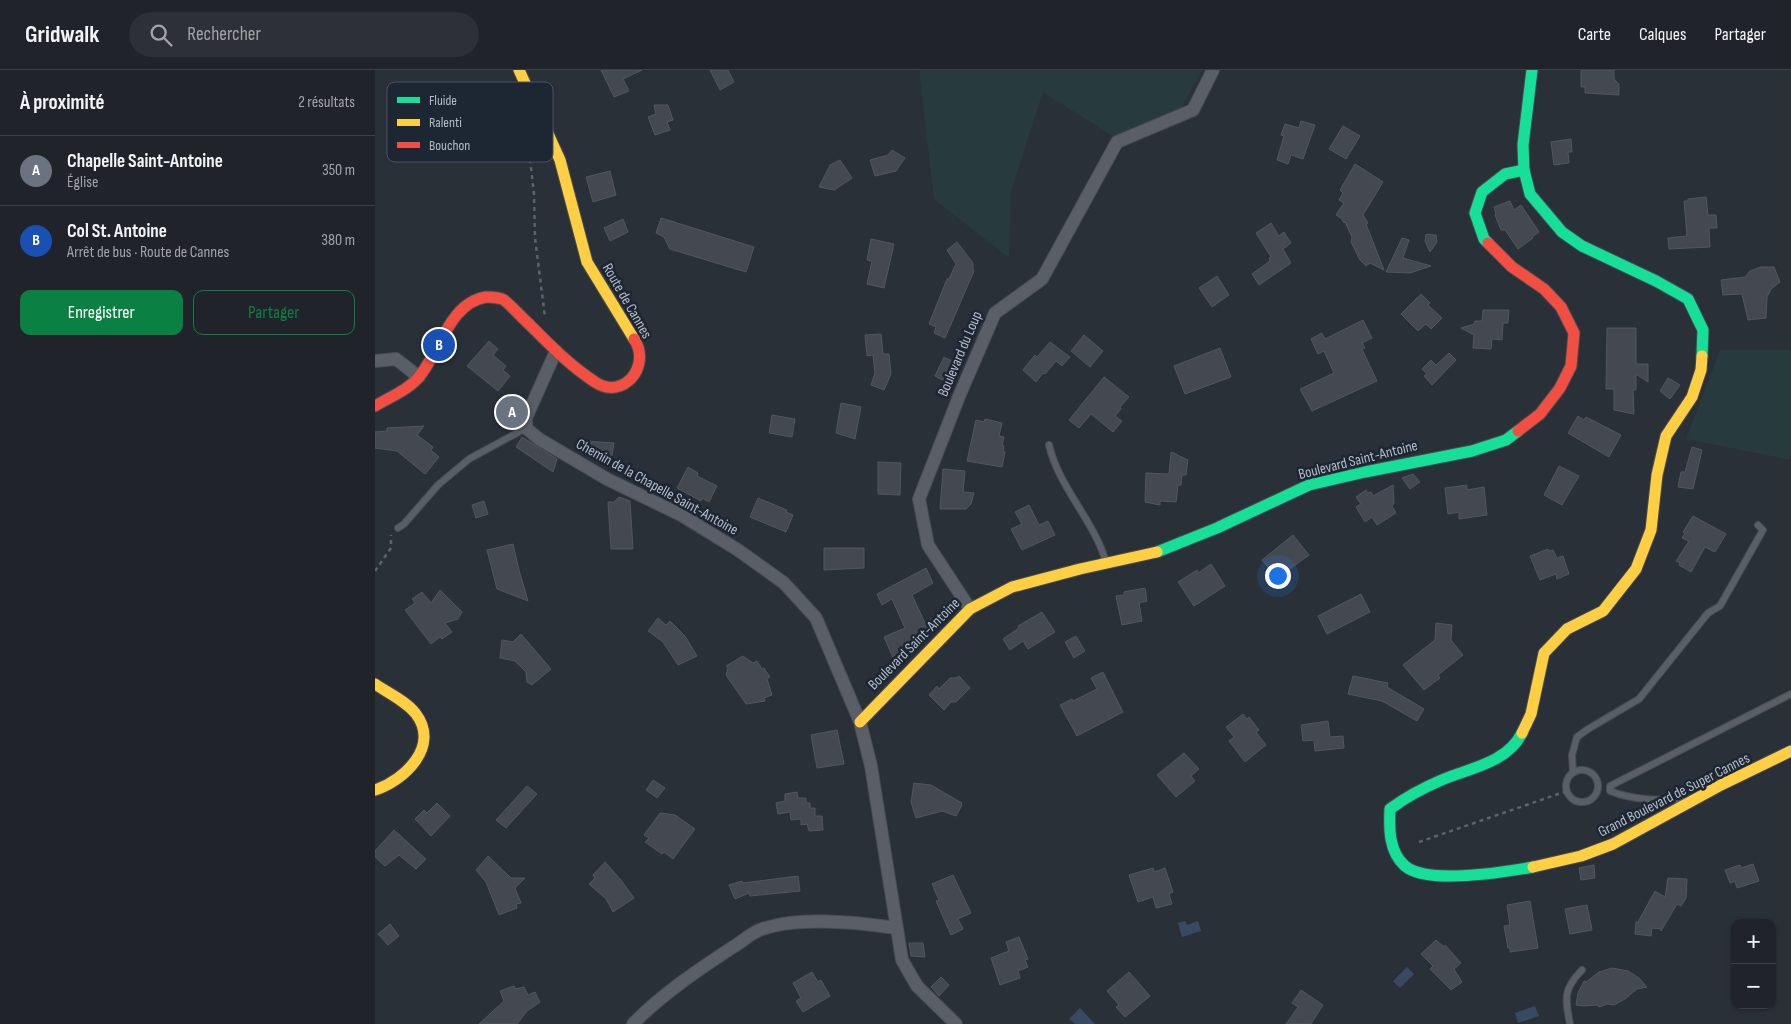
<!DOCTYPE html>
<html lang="fr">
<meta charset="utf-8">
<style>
:root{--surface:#20242a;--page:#2d3036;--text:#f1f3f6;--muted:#a2a4a8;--line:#3d4147;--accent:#0b8043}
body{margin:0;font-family:"Sofia Sans Condensed",sans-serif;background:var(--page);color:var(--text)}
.controls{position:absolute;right:15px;bottom:15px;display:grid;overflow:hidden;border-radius:10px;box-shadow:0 1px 4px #0004}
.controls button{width:45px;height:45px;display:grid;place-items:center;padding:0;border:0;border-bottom:1px solid var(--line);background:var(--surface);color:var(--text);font:25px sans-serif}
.you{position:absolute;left:902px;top:505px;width:18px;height:18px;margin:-12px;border:4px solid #fff;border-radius:50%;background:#1a73e8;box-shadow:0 0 0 8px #1a73e833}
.badge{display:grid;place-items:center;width:32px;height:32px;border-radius:50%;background:var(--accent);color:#fff;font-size:16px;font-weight:700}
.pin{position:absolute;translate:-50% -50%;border:2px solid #fff;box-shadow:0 1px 5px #0006}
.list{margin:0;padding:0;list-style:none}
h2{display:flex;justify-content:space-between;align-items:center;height:65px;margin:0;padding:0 20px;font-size:21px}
h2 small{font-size:16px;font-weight:400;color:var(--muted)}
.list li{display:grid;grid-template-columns:32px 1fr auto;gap:15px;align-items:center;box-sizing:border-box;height:70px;padding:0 20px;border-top:1px solid var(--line)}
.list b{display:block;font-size:19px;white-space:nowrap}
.list p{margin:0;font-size:16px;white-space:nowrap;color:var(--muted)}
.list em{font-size:16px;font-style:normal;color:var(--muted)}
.actions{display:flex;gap:10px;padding:15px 20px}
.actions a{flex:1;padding:11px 0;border:1px solid var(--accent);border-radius:10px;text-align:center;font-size:18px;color:var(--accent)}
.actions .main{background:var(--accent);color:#fff}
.icon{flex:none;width:28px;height:28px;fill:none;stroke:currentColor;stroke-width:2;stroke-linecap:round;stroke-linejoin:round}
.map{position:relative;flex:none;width:1416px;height:954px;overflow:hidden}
header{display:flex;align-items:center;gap:30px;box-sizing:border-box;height:70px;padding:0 25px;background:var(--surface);border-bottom:1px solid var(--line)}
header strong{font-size:24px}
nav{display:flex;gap:28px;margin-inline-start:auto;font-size:18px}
.search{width:350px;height:45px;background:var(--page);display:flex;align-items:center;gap:12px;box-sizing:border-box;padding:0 18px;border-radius:28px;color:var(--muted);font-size:19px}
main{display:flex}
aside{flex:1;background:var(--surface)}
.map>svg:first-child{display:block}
.green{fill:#273a3e}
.water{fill:#384963}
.building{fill:#444950;stroke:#52575f}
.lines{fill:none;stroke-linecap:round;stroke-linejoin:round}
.lane-casing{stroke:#484c53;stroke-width:8}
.street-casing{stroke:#484c53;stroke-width:14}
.fast-casing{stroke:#484c53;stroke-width:13}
.slow-casing{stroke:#484c53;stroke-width:13}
.jam-casing{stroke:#484c53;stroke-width:13}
.path{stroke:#5d636a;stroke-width:2.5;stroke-dasharray:4 4;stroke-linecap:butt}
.lane{stroke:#5a5e66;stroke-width:6}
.street{stroke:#5a5e66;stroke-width:12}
.fast{stroke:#16e098;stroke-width:11}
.slow{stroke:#ffcf43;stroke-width:11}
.jam{stroke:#f24e42;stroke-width:11}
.labels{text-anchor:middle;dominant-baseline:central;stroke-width:5;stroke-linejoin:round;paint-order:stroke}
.street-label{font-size:15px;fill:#b4bcc9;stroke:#1d2633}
.key{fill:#1d2633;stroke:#4a5360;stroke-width:1}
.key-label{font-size:14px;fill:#b4bcc9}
</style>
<header>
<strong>Gridwalk</strong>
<div class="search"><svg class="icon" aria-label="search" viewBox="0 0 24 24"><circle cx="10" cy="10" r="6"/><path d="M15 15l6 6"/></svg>Rechercher</div>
<nav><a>Carte</a><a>Calques</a><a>Partager</a></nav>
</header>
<main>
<aside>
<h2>À proximité<small>2 résultats</small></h2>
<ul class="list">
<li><span class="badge" style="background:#6b7280">A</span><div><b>Chapelle Saint-Antoine</b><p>Église</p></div><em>350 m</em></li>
<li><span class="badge" style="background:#1a4fb4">B</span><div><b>Col St. Antoine</b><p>Arrêt de bus · Route de Cannes</p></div><em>380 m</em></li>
</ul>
<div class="actions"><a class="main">Enregistrer</a><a>Partager</a></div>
</aside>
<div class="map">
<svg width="1416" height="954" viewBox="0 0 1416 954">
<rect width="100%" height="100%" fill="#2a3038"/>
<g class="green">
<polygon points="544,0 827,0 806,39 737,66 668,22 636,121 634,188 559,129"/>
<polygon points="1345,280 1416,280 1416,390 1311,369"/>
</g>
<g class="water">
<polygon points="810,851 812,855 823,851 826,861 807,867 803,853"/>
<polygon points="1032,897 1039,904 1025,918 1018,911"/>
<polygon points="1160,936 1164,946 1143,953 1140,943"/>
<polygon points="705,938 720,954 700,954 694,949"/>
</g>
<g class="building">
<polygon points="226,0 267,0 248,9 254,21 239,27"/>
<polygon points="335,0 353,0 359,12 345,20"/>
<polygon points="1206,0 1239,0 1239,9 1244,14 1244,25 1210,23 1210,17 1206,17"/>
<polygon points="279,35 293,35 298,50 292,52 295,60 280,65 273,47 281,44"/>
<polygon points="926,51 940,55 928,89 916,85 913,94 902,90 909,66 906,65 910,54 924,58"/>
<polygon points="968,56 985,66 971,89 954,79"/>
<polygon points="1196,69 1197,82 1193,82 1194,93 1179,95 1176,72"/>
<polygon points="517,80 530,88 521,101 500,106 495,90 513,85"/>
<polygon points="465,90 477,108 459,120 444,117 455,95"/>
<polygon points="980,94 1008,112 988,145 993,153 991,154 1009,200 995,193 991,196 985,190 976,172 977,167 970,152 969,153 966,148 961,145 969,133 964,130 968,123 965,120"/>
<polygon points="235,101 241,125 218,132 211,107"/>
<polygon points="1331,127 1333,145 1341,145 1342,158 1334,158 1335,177 1294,179 1293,168 1312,166 1309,131 1313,131 1313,129"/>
<polygon points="1135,131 1139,140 1146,135 1164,162 1157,167 1158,168 1143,179 1130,160 1126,160 1120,145 1121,144 1119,137"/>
<polygon points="286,148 379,177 371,202 295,179 289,167 281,163"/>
<polygon points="248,149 253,162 235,171 229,158"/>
<polygon points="896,153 904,166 909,162 916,173 908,179 916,193 884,215 877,204 895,191 894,188 896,187 881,163"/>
<polygon points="1051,164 1061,165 1062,172 1055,182 1050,171"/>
<polygon points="1027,168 1034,170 1028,188 1056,196 1035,203 1011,202"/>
<polygon points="496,169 519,174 509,218 492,214 497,191 492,190"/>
<polygon points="582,172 598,193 598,200 599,201 570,268 559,263 561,257 554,254 572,209 574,209 581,194 572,180"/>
<polygon points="1386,197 1399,197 1405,212 1396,219 1392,227 1391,248 1373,250 1367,224 1348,225 1346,210 1370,207 1375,201"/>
<polygon points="842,206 854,225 837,237 824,218"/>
<polygon points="1046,224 1055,233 1053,235 1067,248 1056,259 1051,254 1043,261 1026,244"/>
<polygon points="1108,240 1134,240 1133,253 1128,253 1127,270 1117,269 1116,279 1098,278 1099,265 1086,258 1099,254 1100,251 1107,251"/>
<polygon points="988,250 997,268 987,273 990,278 987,279 1002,311 937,341 925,319 959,303 949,281 943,284 936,269 947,263 950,269"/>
<polygon points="1232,258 1261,258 1261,294 1273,294 1273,312 1261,304 1261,320 1258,320 1259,344 1239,340 1239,319 1231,319"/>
<polygon points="506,264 508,284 514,284 516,304 509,320 496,315 500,303 498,285 492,286 490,265"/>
<polygon points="709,265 728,281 715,297 696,281"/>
<polygon points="114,271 123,279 118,285 131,296 128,300 135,306 123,321 92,296"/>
<polygon points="675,272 695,287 687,296 681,291 670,304 668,303 661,312 648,300 660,285 662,287"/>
<polygon points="845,278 856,307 810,324 799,296"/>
<polygon points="1074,283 1081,290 1057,315 1049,306 1052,304 1047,299 1056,290 1061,295"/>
<polygon points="569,287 581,293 571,312 560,306"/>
<polygon points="729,307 754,327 745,337 746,339 740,346 747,351 738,362 716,344 704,358 694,350"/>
<polygon points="1293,308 1305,315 1295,329 1285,321"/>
<polygon points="466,333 486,337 480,369 461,363"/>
<polygon points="397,345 420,349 417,367 394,363"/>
<polygon points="1203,346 1209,350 1211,347 1246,365 1234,387 1193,363"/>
<polygon points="610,349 627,353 624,366 629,367 627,375 629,376 628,382 630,382 627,397 592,391 601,350 609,352"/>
<polygon points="49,356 42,365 58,377 56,380 64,387 50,404 22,381 0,378 0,362 12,361 12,358"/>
<polygon points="147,367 182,389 178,402 141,377"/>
<polygon points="211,371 239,373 237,386 210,382"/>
<polygon points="1317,377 1327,380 1318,419 1303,417 1306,402 1310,402"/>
<polygon points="796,382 813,390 811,405 807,405 806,415 803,415 801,432 785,431 785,435 770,432 771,403 794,404"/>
<polygon points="503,392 526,393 525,425 503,424"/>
<polygon points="1184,396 1204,406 1187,435 1169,425"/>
<polygon points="313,397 323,403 322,406 342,416 334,432 327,428 326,431 302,418"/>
<polygon points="568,399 590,401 588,422 599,423 596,434 591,439 565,439"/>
<polygon points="1038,404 1045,412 1035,419 1027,408"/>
<polygon points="1018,415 1019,433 1017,436 1021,443 1002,455 997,447 990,452 981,437 986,434 981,427 991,420 993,423 996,422 998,426"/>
<polygon points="1092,415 1092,420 1109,417 1112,445 1084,449 1084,442 1073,444 1070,418"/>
<polygon points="244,427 255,431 258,479 236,479 233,432 239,432"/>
<polygon points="383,428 412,440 411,442 418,445 411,462 375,447"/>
<polygon points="109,431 113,444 101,448 97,435"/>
<polygon points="654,435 664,455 673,451 680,465 647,480 636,459 647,454 640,442"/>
<polygon points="1318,446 1351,464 1340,482 1330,477 1316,502 1304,495 1305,493 1301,491 1314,471 1307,468 1310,463 1308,462"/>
<polygon points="918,465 934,485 909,503 906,500 899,505 887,490"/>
<polygon points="138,474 144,500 153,531 122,519 112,480"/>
<polygon points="449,478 489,478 489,498 449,500"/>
<polygon points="1173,479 1174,481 1178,480 1182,488 1188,486 1194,504 1182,509 1181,504 1165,510 1155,486"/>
<polygon points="836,494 850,516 819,536 803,512 822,500 823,503"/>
<polygon points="551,498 558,513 537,525 550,553 556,549 560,558 542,577 519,590 509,567 530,558 517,529 507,535 502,524"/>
<polygon points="770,518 772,531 764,533 767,551 747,555 741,526 749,525 749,522"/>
<polygon points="65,520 87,542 83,549 70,553 77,562 67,569 65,567 56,574 30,540 40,533 37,529 47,522 56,533"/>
<polygon points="986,524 995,542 952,564 943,546"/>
<polygon points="667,542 680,562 653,579 648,571 635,580 628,569 644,558 643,556"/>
<polygon points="283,548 291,555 295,551 310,566 322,586 303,595 288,572 273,561"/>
<polygon points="1061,553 1077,555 1076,570 1088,585 1063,605 1065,608 1049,620 1028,595 1060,570"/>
<polygon points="146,564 176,599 157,615 152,612 151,602 140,591 125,588 127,570 138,572"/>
<polygon points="701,566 710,581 699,588 690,572"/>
<polygon points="368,586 378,593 382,591 387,599 389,598 395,607 392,609 397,625 389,628 390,631 371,634 351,605 353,598 351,596"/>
<polygon points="728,602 748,642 702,666 685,635 697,629 698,631 722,619 716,608"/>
<polygon points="584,606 595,618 581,632 576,632 569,640 554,625 562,616 564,619 575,608 581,608"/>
<polygon points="978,606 1013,613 1012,617 1049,639 1042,651 1007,631 973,624"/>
<polygon points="868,644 872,649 874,647 884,660 881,662 891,675 870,692 854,671 859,667 851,657"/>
<polygon points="953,651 955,667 968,666 969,678 940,681 939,670 928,671 926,655"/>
<polygon points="462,660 469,694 442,698 436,665"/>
<polygon points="809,683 824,699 816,706 820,711 801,727 782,705"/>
<polygon points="278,710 290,718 282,728 271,720"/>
<polygon points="539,713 556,715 587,733 586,734 587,735 581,746 567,741 541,748 536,732"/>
<polygon points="152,716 162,724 131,758 121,750"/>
<polygon points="422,722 423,728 431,728 431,733 435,733 435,738 440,738 440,746 447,746 448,760 434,761 432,754 426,755 426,749 416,750 415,742 403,744 401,733 410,731 410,724"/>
<polygon points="62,733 75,746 56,766 40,749 49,740 52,743"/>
<polygon points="285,743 300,745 320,759 298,789 289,782 287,784 270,772 274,768 269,765"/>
<polygon points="19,760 51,789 41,799 24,785 10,796 0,787 0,781"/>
<polygon points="113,786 136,808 150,808 140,818 146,833 141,834 142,838 124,845 111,812 101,800"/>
<polygon points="230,792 246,810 259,828 238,842 231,829 214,814 220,808 218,805"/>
<polygon points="1378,794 1384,811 1362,818 1360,811 1355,813 1350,800 1365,795 1366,798"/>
<polygon points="1219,795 1220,808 1206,810 1204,798"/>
<polygon points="778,798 779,802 790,798 798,822 794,824 797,834 781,838 778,827 763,832 754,805"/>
<polygon points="578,805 596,843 583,849 588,859 576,865 561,831 564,830 557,814"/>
<polygon points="423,806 425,821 375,826 374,823 360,829 354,815 367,811 368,813"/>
<polygon points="1293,808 1312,809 1311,828 1306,836 1302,834 1286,861 1286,859 1277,858 1276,866 1260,864 1261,852 1263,852 1280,821 1290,827"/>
<polygon points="1155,831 1163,878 1135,882 1135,878 1133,878 1129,856 1135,855 1132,835"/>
<polygon points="1212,835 1217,860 1195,864 1190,839"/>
<polygon points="15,854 24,866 13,875 3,864"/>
<polygon points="644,867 653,889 650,890 653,897 643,901 645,908 625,915 616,888 634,881 631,872"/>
<polygon points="1061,870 1069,877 1070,875 1086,893 1079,899 1087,912 1076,920 1055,899 1058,896 1046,884"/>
<polygon points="534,873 548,873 550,887 536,886"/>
<polygon points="1237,898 1253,901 1264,908 1272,917 1262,919 1250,929 1239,935 1232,934 1224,937 1222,935 1209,936 1201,935 1203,923 1209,911 1211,912 1224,902"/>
<polygon points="437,902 443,912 446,910 455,926 428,942 421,931 426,928 418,913"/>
<polygon points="754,902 775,926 750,947 741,937 744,935 732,921"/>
<polygon points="566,907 574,915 564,926 556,917"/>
<polygon points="139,916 140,919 149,917 153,925 160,922 165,932 152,941 142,954 104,954 129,931 125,921"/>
<polygon points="926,920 948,935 936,954 911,954 923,937 917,933"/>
</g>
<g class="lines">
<defs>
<g id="lane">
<path d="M674 375C684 418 719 450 731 492"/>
<polyline points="23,458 29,454 63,415 94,389 151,358"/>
<circle cx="1207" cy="716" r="16"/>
<polyline points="1198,702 1197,685 1202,667 1213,659 1264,629 1333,543 1345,536 1388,460 1383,455"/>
<path d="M1307 730C1283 730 1257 730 1235 721V716L1416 624"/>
<path d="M1195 954C1190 929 1188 919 1207 900"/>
</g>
<g id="street">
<polyline points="181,281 151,348 151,358 164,369 232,409 306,445 363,480 409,513 441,548 485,652 496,696 527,890 542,916 581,954"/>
<polyline points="0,291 21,289 44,307"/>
<polyline points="595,539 553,475 544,429 585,324 620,243 667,209 742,72 818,40 838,0"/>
<path d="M258 954C287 924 323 900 358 877 367 872 377 862 387 859 426 846 481 852 521 858"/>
</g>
<g id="fast">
<polyline points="1157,0 1148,75 1149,100 1155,124 1187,162 1207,176 1281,211 1313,229 1328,260 1327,286"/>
<polyline points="1113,173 1109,169 1100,143 1107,122 1130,104 1149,100"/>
<polyline points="782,482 842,458 934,415 990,402 1097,381 1131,370 1143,361"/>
<path d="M1147 663C1133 692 1096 698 1069 709 1050 717 1031 727 1015 739 1014 759 1014 782 1030 796 1052 815 1130 802 1158 797"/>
</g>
<g id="slow">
<polyline points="144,0 185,90 212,192 259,269"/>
<path d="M0 614C13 623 31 631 41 644 65 676 30 710 0 720"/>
<polyline points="485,652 595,539 637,517 705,499 782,482"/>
<polyline points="1147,663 1156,644 1169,583 1192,559 1228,541 1261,499 1276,460 1282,405 1291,366 1317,327 1326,300 1327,286"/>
<polyline points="1158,797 1206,786 1238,774 1346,715 1416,681"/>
</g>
<g id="jam">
<polyline points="1113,173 1137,197 1169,219 1186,237 1199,263 1196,296 1185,318 1165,344 1143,361"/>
<path d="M0 336C15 327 33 320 44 307 65 282 74 233 111 227 116 227 126 228 129 230 138 237 146 247 154 254 174 274 195 296 220 312 248 331 277 296 259 269"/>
</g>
</defs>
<use href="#lane" class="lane-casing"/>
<use href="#street" class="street-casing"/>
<use href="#fast" class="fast-casing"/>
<use href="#slow" class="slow-casing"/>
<use href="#jam" class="jam-casing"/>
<g class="path">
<polyline points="147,50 155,89 159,124 160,168 170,247"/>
<polyline points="0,501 16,478 16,465"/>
<polyline points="1044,772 1192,721"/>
</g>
<use href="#lane" class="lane"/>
<use href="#street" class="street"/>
<use href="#fast" class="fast"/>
<use href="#slow" class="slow"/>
<use href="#jam" class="jam"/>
</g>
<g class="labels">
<g class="street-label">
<text transform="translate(252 231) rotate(60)">Route de Cannes</text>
<text transform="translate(585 284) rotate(-67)">Boulevard du Loup</text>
<text transform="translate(983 390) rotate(-14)">Boulevard Saint-Antoine</text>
<text transform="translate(282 417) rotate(29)">Chemin de la Chapelle Saint-Antoine</text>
<text transform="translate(539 574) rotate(-45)">Boulevard Saint-Antoine</text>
<text transform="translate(1299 725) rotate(-27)">Grand Boulevard de Super Cannes</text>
</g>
</g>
<rect x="12" y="12" width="166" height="80" rx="8" class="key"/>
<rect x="22" y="27" width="23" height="6" fill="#16e098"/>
<rect x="22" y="49" width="23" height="7" fill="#ffcf43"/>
<rect x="22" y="72" width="23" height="6" fill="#f24e42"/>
<g class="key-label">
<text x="54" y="35">Fluide</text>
<text x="54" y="57">Ralenti</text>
<text x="54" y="80">Bouchon</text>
</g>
</svg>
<div class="controls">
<button>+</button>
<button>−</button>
</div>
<div class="you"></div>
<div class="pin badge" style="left:137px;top:342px;background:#6b7280">A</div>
<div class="pin badge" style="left:64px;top:275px;background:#1a4fb4">B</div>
</div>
</main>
